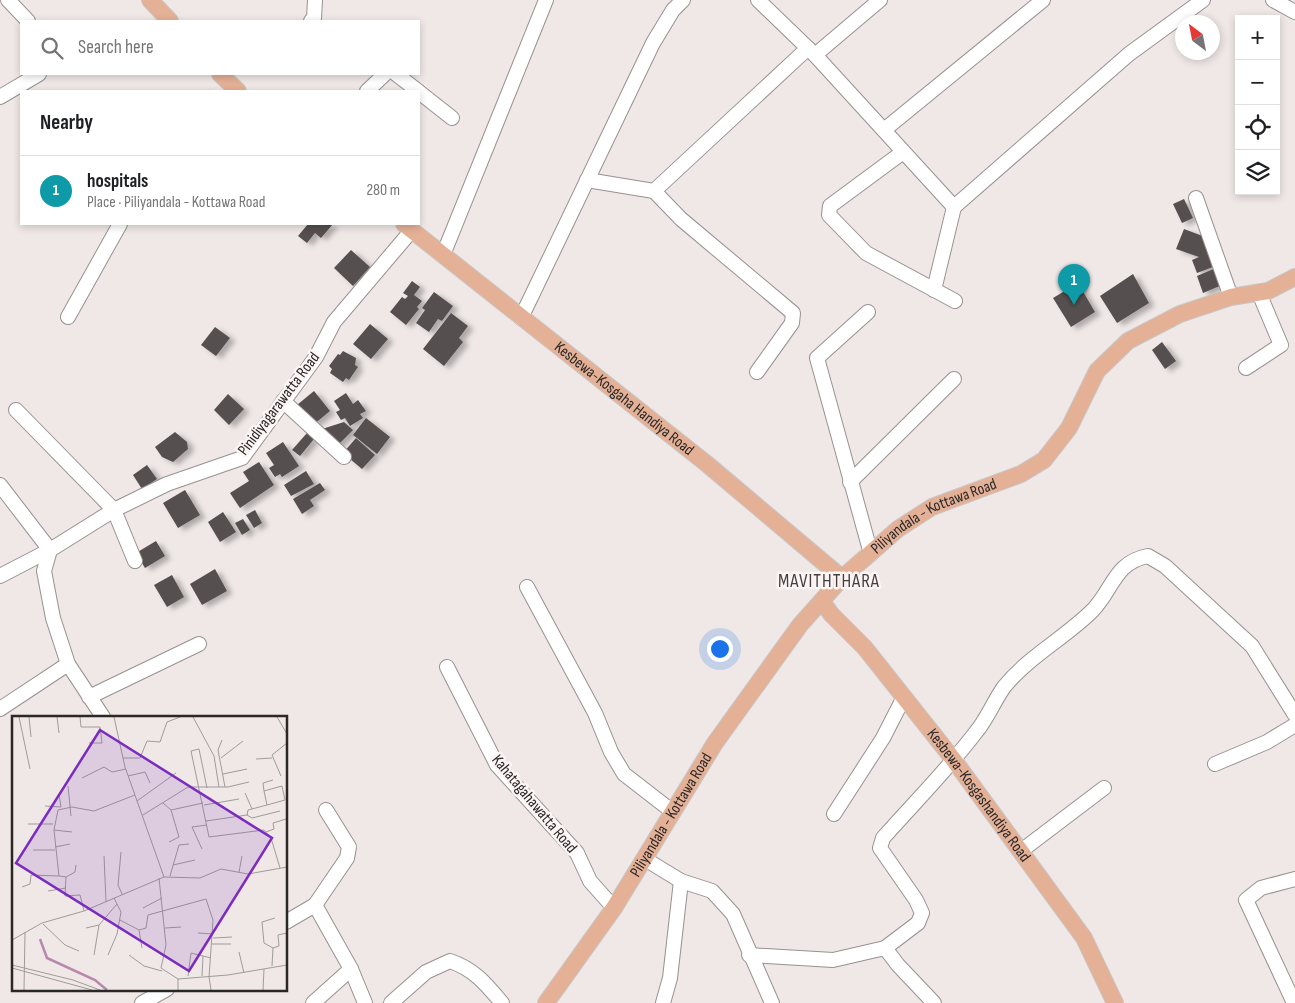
<!DOCTYPE html>
<meta charset="utf-8">
<style>
:root{--surface:#fff;--page:#f6f6f6;--text:#202124;--muted:#757577;--line:#e0e0e0;--accent:#111827}
body{margin:0;font-family:"Sofia Sans Condensed",sans-serif;background:var(--page);color:var(--text)}
.controls{position:absolute;right:15px;top:15px;display:grid;overflow:hidden;border-radius:0px;box-shadow:0 2px 8px #0003}
.controls button{width:45px;height:45px;display:grid;place-items:center;padding:0;border:0;border-bottom:1px solid var(--line);background:var(--surface);color:var(--text);font:25px sans-serif}
.compass{position:absolute;left:1175px;top:15px;width:45px;height:45px;border-radius:50%;background:var(--surface);box-shadow:0 2px 8px #0003;rotate:328deg}
.you{position:absolute;left:719px;top:648px;width:18px;height:18px;margin:-12px;border:4px solid #fff;border-radius:50%;background:#1a73e8;box-shadow:0 0 0 8px #1a73e833}
.badge{display:grid;place-items:center;width:32px;height:32px;border-radius:50%;background:var(--accent);color:#fff;font-size:16px;font-weight:700}
.pin{position:absolute;translate:-50% -41px;filter:drop-shadow(0 1px 2px #0008)}
.pin::after{content:'';position:absolute;top:26px;width:18px;height:15px;background:inherit;clip-path:polygon(0 0,100% 0,50% 100%)}
.list{margin:0;padding:0;list-style:none}
h2{display:flex;justify-content:space-between;align-items:center;height:65px;margin:0;padding:0 20px;font-size:21px}
h2 small{font-size:16px;font-weight:400;color:var(--muted)}
.list li{display:grid;grid-template-columns:32px 1fr auto;gap:15px;align-items:center;box-sizing:border-box;height:70px;padding:0 20px;border-top:1px solid var(--line)}
.list b{display:block;font-size:19px;white-space:nowrap}
.list p{margin:0;font-size:16px;white-space:nowrap;color:var(--muted)}
.list em{font-size:16px;font-style:normal;color:var(--muted)}
.icon{flex:none;width:28px;height:28px;fill:none;stroke:currentColor;stroke-width:2;stroke-linecap:round;stroke-linejoin:round}
.map{position:relative;flex:none;width:1295px;height:1003px;overflow:hidden}
.search{position:absolute;background:var(--surface);box-shadow:0 2px 8px #0003;left:20px;top:20px;width:400px;height:55px;display:flex;align-items:center;gap:12px;box-sizing:border-box;padding:0 18px;border-radius:0px;color:var(--muted);font-size:19px}
.panel{position:absolute;background:var(--surface);box-shadow:0 2px 8px #0003;left:20px;top:90px;width:400px;height:135px;border-radius:0px}
.map>svg:first-child{display:block}
.building{fill:#544f50;filter:url(#shadow)}
.lines{fill:none;stroke-linecap:round;stroke-linejoin:round}
.minor-casing{stroke:#989191;stroke-width:16}
.major-casing{stroke:#c8c7c7;stroke-width:18}
.minor{stroke:#fff;stroke-width:14}
.major{stroke:#e4b096;stroke-width:16}
.labels{text-anchor:middle;dominant-baseline:central;stroke-width:5;stroke-linejoin:round;paint-order:stroke}
.street-label{font-size:16px;fill:#2a2727;stroke:#fcf5f5}
.quarter-label{font-size:19px;letter-spacing:1px;fill:#453f3f;stroke:#fcf5f5}
.inset-river{fill:none;stroke:#b689ad;stroke-width:2.5}
.inset-road{fill:none;stroke:#a09b9a;stroke-width:1}
.view{fill:#7b2cbf;fill-opacity:0.15;stroke:#7b2cbf;stroke-width:2.5}
.inset-edge{fill:none;stroke:#2a2727;stroke-width:2.5}
</style>
<div class="map">
<svg width="1295" height="1003" viewBox="0 0 1295 1003">
<defs>
<filter id="shadow"><feDropShadow dx="5.5" dy="3" stdDeviation="2.5" flood-color="#0004"/></filter>
</defs>
<rect width="100%" height="100%" fill="#efe8e7"/>
<g class="building">
<polygon points="1184,199 1193,218 1182,223 1173,204"/>
<polygon points="308,224 333,224 321,238 315,233 307,243 298,236"/>
<polygon points="1184,229 1208,238 1218,265 1197,273 1192,260 1199,257 1176,249"/>
<polygon points="351,250 370,267 353,286 334,268"/>
<polygon points="1216,268 1222,285 1203,293 1197,276"/>
<polygon points="1133,274 1149,303 1117,323 1100,296"/>
<polygon points="412,281 420,287 414,295 422,301 417,307 419,309 406,325 390,312 402,297 405,299 408,296 403,293"/>
<polygon points="1078,283 1095,312 1071,327 1053,298"/>
<polygon points="434,292 453,306 442,321 438,319 429,332 416,323 425,310 422,308"/>
<polygon points="451,313 468,326 459,338 463,342 444,366 423,349"/>
<polygon points="370,324 388,339 371,359 353,344"/>
<polygon points="215,327 230,338 216,356 201,345"/>
<polygon points="1162,342 1176,361 1165,369 1152,350"/>
<polygon points="343,351 356,358 355,365 358,367 349,380 346,378 343,382 330,373 332,369 329,366 338,354 340,355"/>
<polygon points="314,391 330,411 313,425 297,405"/>
<polygon points="346,393 353,404 358,400 366,411 360,414 363,418 350,426 345,418 341,420 336,412 340,410 334,401"/>
<polygon points="228,394 244,409 229,425 214,410"/>
<polygon points="366,418 390,437 377,454 353,435"/>
<polygon points="344,422 353,430 336,447 322,429"/>
<polygon points="175,432 187,442 188,449 173,462 162,457 155,447"/>
<polygon points="307,433 314,439 300,456 292,450"/>
<polygon points="356,438 375,455 362,469 343,453"/>
<polygon points="283,442 299,466 282,477 280,474 275,477 269,468 274,465 266,453"/>
<polygon points="259,462 274,485 240,508 230,493 249,481 243,472"/>
<polygon points="147,465 157,479 142,489 133,475"/>
<polygon points="306,471 314,484 291,496 284,485"/>
<polygon points="320,483 325,490 310,500 314,506 302,514 293,499"/>
<polygon points="185,490 200,515 178,528 163,503"/>
<polygon points="255,510 262,523 254,528 246,515"/>
<polygon points="223,512 236,532 220,542 208,522"/>
<polygon points="243,519 250,530 242,535 235,523"/>
<polygon points="156,541 165,556 145,568 136,553"/>
<polygon points="215,569 227,591 202,605 190,584"/>
<polygon points="172,575 184,597 167,607 154,585"/>
</g>
<g class="lines">
<defs>
<g id="minor">
<polyline points="8,0 28,21"/>
<polyline points="758,0 815,55 954,207 1129,54 1203,0"/>
<polyline points="1273,0 1295,12"/>
<polyline points="311,21 314,18 315,0"/>
<polyline points="815,55 880,0"/>
<polyline points="396,74 418,91"/>
<polyline points="367,91 385,74"/>
<polyline points="419,92 452,118"/>
<polyline points="0,97 39,74"/>
<polyline points="884,130 1043,0"/>
<polyline points="903,152 830,206 829,215 866,253 955,301"/>
<polyline points="587,180 654,191 808,48"/>
<polyline points="654,191 681,219 793,313 792,323 757,372"/>
<polyline points="1196,198 1231,297"/>
<polyline points="443,255 546,0"/>
<polyline points="934,290 954,207"/>
<polyline points="868,312 817,358 871,554"/>
<polyline points="68,317 120,224"/>
<polyline points="521,318 653,43 673,10 683,0"/>
<polyline points="1246,368 1281,345 1259,293"/>
<polyline points="283,401 344,457"/>
<polyline points="16,410 114,510 135,561"/>
<polyline points="850,482 954,379"/>
<polyline points="0,485 50,550 0,576"/>
<polyline points="527,587 595,713 611,752 624,774 673,812"/>
<polyline points="447,667 497,765 577,853 590,881 614,908"/>
<polyline points="89,697 199,644"/>
<polyline points="0,709 68,664"/>
<polyline points="103,717 68,664 53,618 44,571 50,550 114,510 167,484 242,458 316,357 334,322 412,230"/>
<polyline points="1215,764 1267,742 1295,725"/>
<polyline points="834,814 883,738 904,697"/>
<polyline points="1021,851 1104,788"/>
<polyline points="645,859 681,881 712,891 733,914 772,1003"/>
<polyline points="315,905 347,858 349,847 326,810"/>
<polyline points="286,922 315,905 351,969 365,1003"/>
<polyline points="749,955 833,960 885,948"/>
<polyline points="142,1003 167,989"/>
<polyline points="313,1003 351,969"/>
<path d="M391 1003 426 972 450 961C474 969 486 984 502 1003"/>
<polyline points="663,1003 670,978 681,881"/>
<path d="M934 1003 898 965 885 948 918 923 922 913 916 900 880 848 883 838C914 803 948 769 976 732 987 719 994 701 1004 687 1029 656 1065 638 1093 610 1113 589 1115 562 1148 556L1165 566 1252 646 1295 715"/>
<polyline points="1294,1003 1246,900 1261,888 1295,879"/>
</g>
<g id="major">
<polyline points="150,0 170,21"/>
<polyline points="220,74 238,91"/>
<path id="s1" d="M404 224 707 464 842 578"/>
<path id="s2" d="M822 601 831 614 865 648 953 759 1084 938 1115 1003"/>
<path id="s3" d="M546 1003 614 908 715 743 800 625 842 578 898 529 932 507 1021 474 1044 460 1069 428 1097 371 1128 341 1180 314 1231 297 1268 291 1295 277"/>
</g>
</defs>
<use href="#minor" class="minor-casing"/>
<use href="#major" class="major-casing"/>
<use href="#minor" class="minor"/>
<use href="#major" class="major"/>
</g>
<g class="labels">
<g class="street-label">
<text stroke="none"><textPath href="#s1" startOffset="281">Kesbewa-Kosgaha Handiya Road</textPath></text>
<text transform="translate(279 404) rotate(-53)">Pinidiyagarawatta Road</text>
<text stroke="none"><textPath href="#s3" startOffset="631">Piliyandala - Kottawa Road</textPath></text>
<text stroke="none"><textPath href="#s2" startOffset="250">Kesbewa-Kosgashandiya Road</textPath></text>
<text transform="translate(534 804) rotate(50)">Kahatagahawatta Road</text>
<text stroke="none"><textPath href="#s3" startOffset="226">Piliyandala - Kottawa Road</textPath></text>
</g>
<g class="quarter-label">
<text x="829" y="581">MAVITHTHARA</text>
</g>
</g>
<g transform="translate(12 716)">
<rect width="275" height="275" fill="#efe8e7"/>
<path class="inset-river" d="M28 223 35 242 83 264 95 274"/>
<path class="inset-road" d="M7 1 18 53M17 1 19 21M45 1 47 17M68 1 69 11H88L90 27H77M102 1 113 51 152 161M181 1 202 40 207 71M265 1 275 18M210 24 206 34 213 71M111 42H128L135 25 148 26 155 6 168 1M209 42 231 25M244 43 260 42M211 58 235 53M116 60 133 56 138 67M269 60 260 39 275 27M70 62 92 51 100 56 114 53M56 70 59 100M195 72 187 33 179 35 197 121 252 114 259 122 268 152M252 75 251 67 261 64M233 77 240 93M125 85 164 57M151 87 159 94 191 87M192 89 227 83M33 90 49 91 47 78M131 99 176 71H216L237 66M235 99 236 94 255 89 252 75 270 70 273 84 255 89M194 105 235 99 240 102 268 95M16 108H41M42 114 60 116M254 116 262 113 261 107 274 103M157 126 167 121 159 94M43 131 58 128M190 133 180 111 195 109M21 134H43M109 136 106 169 110 178M92 140 94 185M161 149 183 144M227 156 230 140M158 160 167 129 177 128M54 161 63 156 64 149M147 162 154 229 149 252 166 263V274M10 171 18 168 19 159 47 160M36 175 54 172M131 192 150 182M72 195 68 179 53 180 54 161 47 160 42 114 46 94 60 91 82 95 123 79M108 204 127 214M31 208 53 229 67 235M74 212 87 209 105 188M153 212 169 211M186 217 201 218M201 222 220 221M0 224 30 207 72 195 152 161 188 162 209 153 236 158 275 151M200 228H219M130 232 127 214 134 212 136 199 194 183 201 204 197 261 199 274M261 232 267 230 266 219 275 217M227 236 232 257M82 239 87 209M96 239 105 218 109 196 102 182M117 239 132 250 150 255M0 249 61 264 88 274M260 250 261 232 252 227 250 206 263 202M0 252 80 274M176 260 179 237 199 242M190 260 191 240M166 263 216 259 275 249M12 274 13 216M251 274 252 253"/>
<path class="view" d="M88 14 260 122 177 255 4 147Z"/>
<rect width="275" height="275" class="inset-edge"/>
</g>
</svg>
<div class="controls">
<button>+</button>
<button>−</button>
<button><svg class="icon" aria-label="locate" viewBox="0 0 24 24"><circle cx="12" cy="12" r="6"/><path d="M12 2v4M12 18v4M2 12h4M18 12h4"/></svg></button>
<button><svg class="icon" aria-label="layers" viewBox="0 0 24 24"><path d="M12 4l9 5-9 5-9-5zM3 14l9 5 9-5"/></svg></button>
</div>
<svg class="compass" viewBox="-18 -18 36 36"><path d="M0-13l5 13h-10z" fill="#e53935"/><path d="M0 13l5-13h-10z" fill="#757577"/></svg>
<div class="you"></div>
<div class="pin badge" style="left:1074px;top:305px;background:#0f9aa8">1</div>
<div class="search"><svg class="icon" aria-label="search" viewBox="0 0 24 24"><circle cx="10" cy="10" r="6"/><path d="M15 15l6 6"/></svg>Search here</div>
<section class="panel">
<h2>Nearby<small></small></h2>
<ul class="list">
<li><span class="badge" style="background:#0f9aa8">1</span><div><b>hospitals</b><p>Place · Piliyandala - Kottawa Road</p></div><em>280 m</em></li>
</ul>
</section>
</div>
